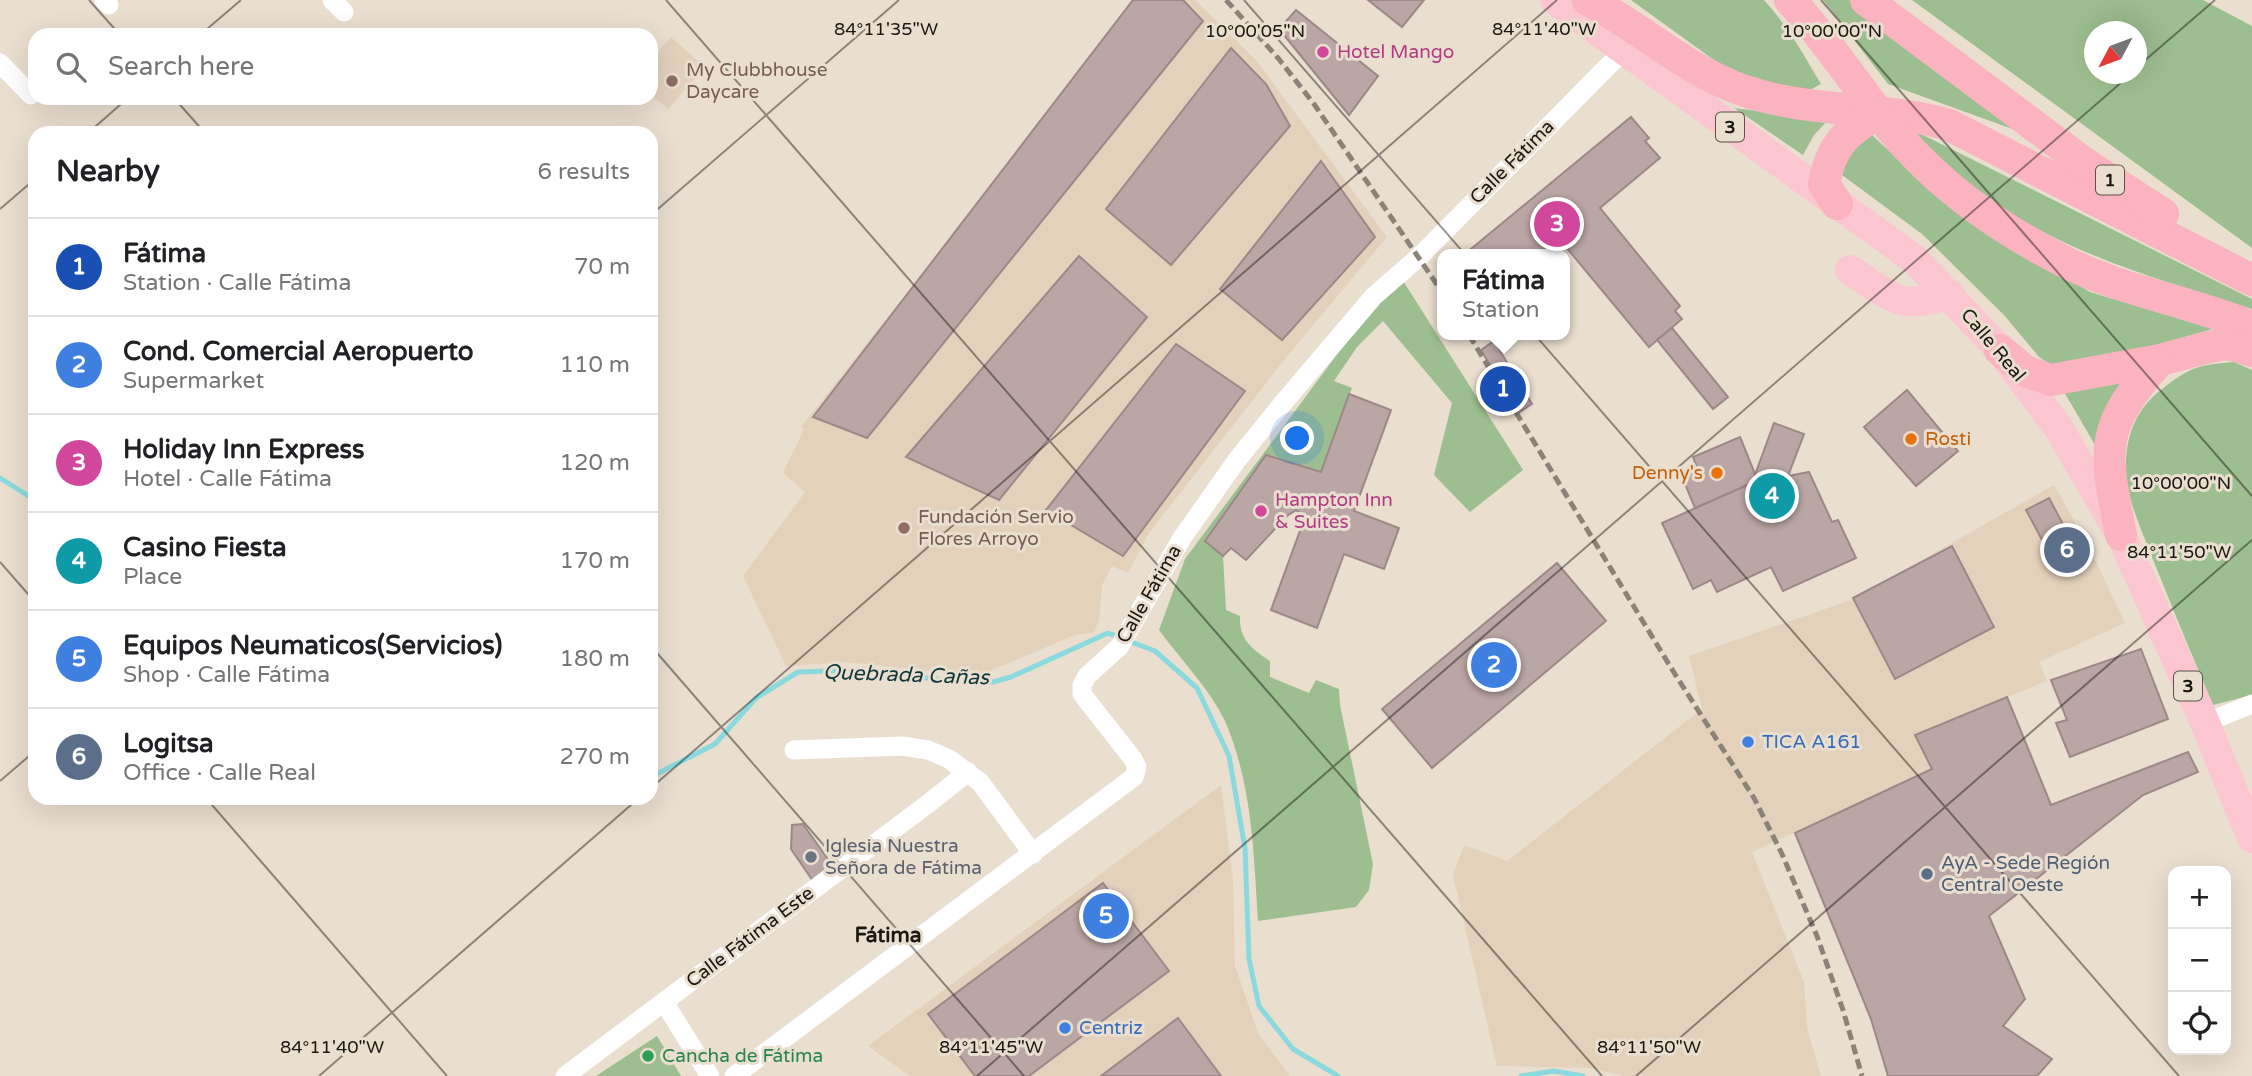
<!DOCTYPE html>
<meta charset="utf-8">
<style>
:root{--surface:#fff;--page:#f2f2f2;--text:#202124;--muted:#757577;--line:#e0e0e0;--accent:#0b8043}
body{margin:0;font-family:"Varela Round",sans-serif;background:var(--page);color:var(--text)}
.controls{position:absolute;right:21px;bottom:21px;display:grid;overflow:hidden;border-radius:14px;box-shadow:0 7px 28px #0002}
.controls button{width:63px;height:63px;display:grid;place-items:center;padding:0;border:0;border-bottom:2px solid var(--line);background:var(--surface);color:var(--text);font:35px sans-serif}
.compass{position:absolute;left:2084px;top:21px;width:63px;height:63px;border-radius:50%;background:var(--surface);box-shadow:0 7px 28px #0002;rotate:229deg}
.you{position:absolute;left:1298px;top:439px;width:24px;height:24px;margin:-18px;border:5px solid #fff;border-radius:50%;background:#1a73e8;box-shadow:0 0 0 10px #1a73e833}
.badge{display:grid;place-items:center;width:46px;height:46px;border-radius:50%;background:var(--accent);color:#fff;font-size:23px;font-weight:700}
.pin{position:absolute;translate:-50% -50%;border:4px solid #fff;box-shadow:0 2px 7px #0006}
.popup{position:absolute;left:1437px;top:249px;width:133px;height:91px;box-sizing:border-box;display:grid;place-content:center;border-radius:14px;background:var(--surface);filter:drop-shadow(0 2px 5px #0005);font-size:23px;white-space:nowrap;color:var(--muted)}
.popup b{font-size:26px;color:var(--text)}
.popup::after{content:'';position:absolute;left:50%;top:100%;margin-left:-14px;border:14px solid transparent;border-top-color:var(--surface)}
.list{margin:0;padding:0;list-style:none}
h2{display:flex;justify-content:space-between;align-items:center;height:91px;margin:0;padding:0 28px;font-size:30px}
h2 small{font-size:23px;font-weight:400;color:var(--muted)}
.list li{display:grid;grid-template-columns:46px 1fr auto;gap:21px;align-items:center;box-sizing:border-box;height:98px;padding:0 28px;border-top:2px solid var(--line)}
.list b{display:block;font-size:26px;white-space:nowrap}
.list p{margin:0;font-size:23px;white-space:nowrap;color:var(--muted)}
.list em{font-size:23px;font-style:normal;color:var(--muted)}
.icon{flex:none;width:38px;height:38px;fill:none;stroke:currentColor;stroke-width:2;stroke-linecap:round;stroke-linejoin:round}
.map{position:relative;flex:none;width:2252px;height:1076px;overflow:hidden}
.search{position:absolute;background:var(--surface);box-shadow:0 7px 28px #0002;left:28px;top:28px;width:630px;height:77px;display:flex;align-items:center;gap:18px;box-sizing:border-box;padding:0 24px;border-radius:21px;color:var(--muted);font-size:26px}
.panel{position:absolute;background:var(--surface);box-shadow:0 7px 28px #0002;left:28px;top:126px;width:630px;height:679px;border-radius:21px}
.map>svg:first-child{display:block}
.built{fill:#e3d1bc}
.green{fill:#9dbe90;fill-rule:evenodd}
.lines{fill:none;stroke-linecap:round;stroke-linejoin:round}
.stream{stroke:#8ad9de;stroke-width:5}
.building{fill:#baa6a4;stroke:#9c8886;stroke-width:2}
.minor{stroke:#fff;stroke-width:19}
.primary{stroke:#fbc6cf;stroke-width:30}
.trunk{stroke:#fab3bf;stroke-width:32}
.rail{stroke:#8b8378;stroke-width:5;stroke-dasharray:10 5;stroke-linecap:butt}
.ticks{fill:none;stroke:#1b1711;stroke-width:2;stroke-opacity:0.45}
.hotel-dot{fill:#d1479c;stroke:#eadecf;stroke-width:2.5}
.education-dot{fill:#8d6e63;stroke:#eadecf;stroke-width:2.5}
.food-dot{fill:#e8710a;stroke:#eadecf;stroke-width:2.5}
.shop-dot{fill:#3f7fe0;stroke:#eadecf;stroke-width:2.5}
.worship-dot{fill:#6b7280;stroke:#eadecf;stroke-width:2.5}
.service-dot{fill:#5c6f8a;stroke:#eadecf;stroke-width:2.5}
.leisure-dot{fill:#2e9e5b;stroke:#eadecf;stroke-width:2.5}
.labels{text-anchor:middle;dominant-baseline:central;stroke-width:6;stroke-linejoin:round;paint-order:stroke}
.shield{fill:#eadecf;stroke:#59534a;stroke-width:2}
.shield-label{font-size:18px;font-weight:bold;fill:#1b1711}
.hotel-label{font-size:19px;fill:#b23c85;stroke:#eadecf;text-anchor:start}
.education-label{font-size:19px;fill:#785e54;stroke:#eadecf;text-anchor:start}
.street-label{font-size:19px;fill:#1b1711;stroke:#eadecf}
.food-label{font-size:19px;fill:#c56008;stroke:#eadecf;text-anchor:start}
.shop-label{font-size:19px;fill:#366cbe;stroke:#eadecf;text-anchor:start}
.worship-label{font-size:19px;fill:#5b616d;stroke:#eadecf;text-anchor:start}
.service-label{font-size:19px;fill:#4e5e75;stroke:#eadecf;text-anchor:start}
.leisure-label{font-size:19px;fill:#27864d;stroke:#eadecf;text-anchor:start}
.water-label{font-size:21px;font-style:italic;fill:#103739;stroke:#eadecf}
.neighbourhood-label{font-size:21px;font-weight:bold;fill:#1b1711;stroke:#eadecf}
.ticks-label{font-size:18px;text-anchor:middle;fill:#1b1711;stroke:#eadecf;stroke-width:6;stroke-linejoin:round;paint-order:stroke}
</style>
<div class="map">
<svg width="2252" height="1076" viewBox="0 0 2252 1076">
<rect width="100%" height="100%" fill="#eadecf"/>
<g class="built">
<polygon points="1133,0 1195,0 1256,60 1387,237 1284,360 1149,533 1128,573 1112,566 1102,585 1099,621 1093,633 1075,635 985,673 948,673 846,662 786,666 743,576 805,492 783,473 804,429 801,427 957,229"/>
<polygon points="671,37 705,67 668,109 651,95 651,59"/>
<polygon points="2054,485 2089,547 2125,623 2039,662 2047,681 1916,734 1932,769 1752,852 1804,982 1807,1028 1821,1076 1623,1076 1591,1068 1497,1066 1453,875 1464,845 1507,861 1702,709 1689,656 1851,600"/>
<polygon points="1221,785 1233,880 1235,966 1258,1033 1290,1076 910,1076 868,1046"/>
</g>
<g class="green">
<path d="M1631 0H1764C1787 25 1804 55 1821 84L1810 90 1759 81 1725 68Z"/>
<polygon points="1823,0 1850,0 2040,139 1888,84"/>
<path d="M1912 0H2203L2252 26V248ZM2094 32H2136V74H2094Z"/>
<polygon points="1734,108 1828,120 1814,135 1803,155"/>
<path d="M1907 127 2252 299V309C2167 282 2080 258 2005 210 1969 187 1938 155 1907 127Z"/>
<polygon points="1871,134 1924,184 1971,222 2090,292 2213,329 2138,350 2051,365 2039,357 2004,315 1922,234 1838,172 1853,145"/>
<path d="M1400 276 1523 470 1470 512 1434 475 1452 403 1383 321 1357 347 1334 381 1352 388 1321 472 1266 455 1205 540 1223 556 1226 610 1240 616C1239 640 1252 649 1270 661V677L1309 693 1316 680 1339 689 1340 705 1373 864 1369 890 1356 907 1258 921C1254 855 1252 783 1225 721 1209 688 1181 660 1159 630L1185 559 1376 302Z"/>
<path d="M2234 362 2252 370V695L2213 705C2191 653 2169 600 2148 547 2137 519 2126 495 2126 465 2126 435 2137 408 2161 390 2188 368 2200 364 2234 362Z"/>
<polygon points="2128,374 2095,445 2063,390"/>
<polygon points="657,1036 681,1076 596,1076"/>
</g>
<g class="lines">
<g class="stream">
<polyline points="0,478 35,500"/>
<polyline points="651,777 715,744 756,698 798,672 857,670 954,681 993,682 1011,677 1108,633 1155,651 1197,688 1229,756 1245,848 1249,959 1259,1006 1293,1049 1338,1076"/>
<polyline points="1521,1076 1554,1071 1583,1076"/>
</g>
</g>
<g class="building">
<polygon points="1133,0 1183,0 1203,21 867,438 813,417"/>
<polygon points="1368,0 1424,0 1402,27"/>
<polygon points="1296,10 1378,76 1349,115 1279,29"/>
<polygon points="1231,48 1266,84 1290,126 1171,265 1106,209"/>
<polygon points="1631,117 1649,138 1645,141 1660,158 1600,208 1680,306 1675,311 1682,319 1649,347 1561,241 1544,254 1466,253"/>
<polygon points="1321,161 1375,237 1282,340 1220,289"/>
<polygon points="1079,256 1147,317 999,500 906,457"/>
<polygon points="1672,328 1728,397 1713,409 1657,340"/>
<polygon points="1494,341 1532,404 1518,413 1481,350"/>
<polygon points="1176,344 1245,391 1123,556 1046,510"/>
<polygon points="1907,390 1958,451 1916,486 1864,427"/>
<polygon points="1349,394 1391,410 1354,511 1399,528 1384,569 1344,554 1317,628 1271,610 1305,517 1296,510 1287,516 1246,560 1231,548 1223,556 1205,541 1266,455 1321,472"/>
<polygon points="1774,423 1804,434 1788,476 1809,472 1832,522 1838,520 1856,558 1783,591 1771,567 1717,592 1711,580 1693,589 1662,523 1752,483"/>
<polygon points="1740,437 1755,474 1752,483 1695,508 1680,472 1696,465 1693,457"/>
<polygon points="2049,498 2072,541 2049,553 2026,510"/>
<polygon points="2072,541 2076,550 2061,558 2057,549"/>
<polygon points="1952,546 1994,627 1895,679 1853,598"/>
<polygon points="1557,563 1606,621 1432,768 1382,709"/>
<polygon points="2141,649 2168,719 2070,757 2056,723 2067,720 2051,680"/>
<polygon points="2007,697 2051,805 2188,752 2198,772 2143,795 1989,916 2025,999 2003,1026 2052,1059 2037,1076 1888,1076 1871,1019 1795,833 1932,769 1915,735"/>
<polygon points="803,824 832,865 813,881 791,849 792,825"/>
<polygon points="1103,883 1169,971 1029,1076 975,1076 928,1014"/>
<polygon points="1178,1018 1221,1076 1101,1076"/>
</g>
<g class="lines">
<g class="minor">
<polyline points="104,0 109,5"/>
<polyline points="332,0 344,12"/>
<polyline points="0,63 31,95"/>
<polyline points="2205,723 2252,704"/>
<polyline points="794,750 902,746 928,750 949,759 980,782 1033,854"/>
<polyline points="664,1002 710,1076"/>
<polyline points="565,1076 929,803 968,772"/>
<polyline points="734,1076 1134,777 1137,767 1133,759 1082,694 1082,685 1087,676 1119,647 1182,538 1237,460 1283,403 1374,296 1420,256 1623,51"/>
</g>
<g class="primary">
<polyline points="1555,0 1914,259 2000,350 2059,429 2121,535 2205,723 2252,838"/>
<path d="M1850 270C1866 280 1886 297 1905 301 1919 303 1935 298 1950 295"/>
</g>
<g class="trunk">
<path d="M1588 0C1642 28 1686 71 1745 91 1810 113 1883 106 1949 125L2252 280"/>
<path d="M1790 0C1835 48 1868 107 1914 154 1957 199 2010 234 2065 262 2124 292 2192 301 2252 327"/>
<polyline points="1866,0 2087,165 2163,214"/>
<path d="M1837 204 1824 184C1831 144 1847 132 1879 112"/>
<polyline points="2000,350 2025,371 2051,380 2160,360 2209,347 2228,344 2252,351"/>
<path d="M2121 535C2104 449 2098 428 2160 360"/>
</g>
<g class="rail">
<polyline points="1226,0 1278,58 1314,104 1442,292"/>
<polyline points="1469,335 1673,671 1754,798 1782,854 1817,936 1843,1010 1862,1076"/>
</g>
</g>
<path class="ticks" d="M89 0 120 35M666 0 1602 1076M1244 0 2179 1076M1821 0 2252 496M200 35 241 0M2136 68 2215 0M174 98 205 133M88 133 128 98M0 209 35 179M651 215 899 0M0 562 35 602M651 646 1024 1076M0 781 35 751M651 788 1557 0M206 798 447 1076M319 1076 639 798M977 1076 2131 74M1636 1076 2252 540"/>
<g class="hotel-dot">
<circle cx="1323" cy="52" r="7"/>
<circle cx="1261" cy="511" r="7"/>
</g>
<g class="education-dot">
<circle cx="672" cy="81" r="7"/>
<circle cx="904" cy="528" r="7"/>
</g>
<g class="food-dot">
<circle cx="1911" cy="439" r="7"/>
<circle cx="1717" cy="473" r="7"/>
</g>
<g class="shop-dot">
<circle cx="1748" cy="742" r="7"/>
<circle cx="1065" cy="1028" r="7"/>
</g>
<circle class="worship-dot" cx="811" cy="857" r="7"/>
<circle class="service-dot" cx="1927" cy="874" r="7"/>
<circle class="leisure-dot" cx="648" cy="1056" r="7"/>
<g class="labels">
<g class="shield">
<rect x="1716" y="112.5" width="28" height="29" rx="5"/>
<rect x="2096" y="165.5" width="28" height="29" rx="5"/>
<rect x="2174" y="671.5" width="28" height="29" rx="5"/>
</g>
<g class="shield-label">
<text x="1730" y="127">3</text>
<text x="2110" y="180">1</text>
<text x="2188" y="686">3</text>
</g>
<g class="hotel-label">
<text x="1337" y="52">Hotel Mango</text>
<text x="1275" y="500">Hampton Inn<tspan x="1275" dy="22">&amp; Suites</tspan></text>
</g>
<g class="education-label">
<text x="686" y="70">My Clubbhouse<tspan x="686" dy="22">Daycare</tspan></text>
<text x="918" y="517">Fundación Servio<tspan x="918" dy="22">Flores Arroyo</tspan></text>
</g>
<g class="street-label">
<text transform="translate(1512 162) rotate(-45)">Calle Fátima</text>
<text transform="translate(1993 345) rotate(50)">Calle Real</text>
<text transform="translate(1149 594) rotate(-60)">Calle Fátima</text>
<text transform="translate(750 937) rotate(-37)">Calle Fátima Este</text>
</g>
<g class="food-label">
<text x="1925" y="439">Rosti</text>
<text x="1703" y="473" text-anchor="end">Denny's</text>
</g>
<g class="shop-label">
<text x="1762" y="742">TICA A161</text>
<text x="1079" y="1028">Centriz</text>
</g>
<g class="worship-label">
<text x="825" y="846">Iglesia Nuestra<tspan x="825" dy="22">Señora de Fátima</tspan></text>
</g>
<g class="service-label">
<text x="1941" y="863">AyA - Sede Región<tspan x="1941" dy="22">Central Oeste</tspan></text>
</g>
<g class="leisure-label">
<text x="662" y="1056">Cancha de Fátima</text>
</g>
<g class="water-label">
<text transform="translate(906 675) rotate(2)">Quebrada Cañas</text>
</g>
<g class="neighbourhood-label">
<text x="888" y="935">Fátima</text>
</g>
</g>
<g class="ticks-label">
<text x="886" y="35">84°11'35"W</text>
<text x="1544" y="35">84°11'40"W</text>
<text x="1255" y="37">10°00'05"N</text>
<text x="1832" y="37">10°00'00"N</text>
<text x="2181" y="489">10°00'00"N</text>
<text x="2179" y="558">84°11'50"W</text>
<text x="332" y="1053">84°11'40"W</text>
<text x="991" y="1053">84°11'45"W</text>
<text x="1649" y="1053">84°11'50"W</text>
</g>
</svg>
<div class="controls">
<button>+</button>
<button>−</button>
<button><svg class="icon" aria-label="locate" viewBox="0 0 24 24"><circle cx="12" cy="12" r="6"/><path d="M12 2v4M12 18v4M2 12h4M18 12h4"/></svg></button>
</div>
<svg class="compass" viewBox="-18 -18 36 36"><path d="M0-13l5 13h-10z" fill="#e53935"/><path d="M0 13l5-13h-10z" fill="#757577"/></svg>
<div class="you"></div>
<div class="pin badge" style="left:1503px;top:389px;background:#1a4fb4">1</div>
<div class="popup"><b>Fátima</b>Station</div>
<div class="pin badge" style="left:1494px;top:665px;background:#3f7fe0">2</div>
<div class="pin badge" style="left:1557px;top:224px;background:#d1479c">3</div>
<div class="pin badge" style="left:1772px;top:496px;background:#0f9aa8">4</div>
<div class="pin badge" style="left:1106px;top:916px;background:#3f7fe0">5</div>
<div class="pin badge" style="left:2067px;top:550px;background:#5c6f8a">6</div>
<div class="search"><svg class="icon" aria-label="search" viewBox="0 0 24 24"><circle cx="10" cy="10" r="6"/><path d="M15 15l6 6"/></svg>Search here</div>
<section class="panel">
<h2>Nearby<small>6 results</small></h2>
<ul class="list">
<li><span class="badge" style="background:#1a4fb4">1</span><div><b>Fátima</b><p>Station · Calle Fátima</p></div><em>70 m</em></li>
<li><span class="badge" style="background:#3f7fe0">2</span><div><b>Cond. Comercial Aeropuerto</b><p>Supermarket</p></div><em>110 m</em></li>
<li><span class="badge" style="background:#d1479c">3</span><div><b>Holiday Inn Express</b><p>Hotel · Calle Fátima</p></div><em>120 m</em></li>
<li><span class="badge" style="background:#0f9aa8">4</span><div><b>Casino Fiesta</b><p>Place</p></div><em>170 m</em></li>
<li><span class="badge" style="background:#3f7fe0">5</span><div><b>Equipos Neumaticos(Servicios)</b><p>Shop · Calle Fátima</p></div><em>180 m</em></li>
<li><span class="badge" style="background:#5c6f8a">6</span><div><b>Logitsa</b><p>Office · Calle Real</p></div><em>270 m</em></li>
</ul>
</section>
</div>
